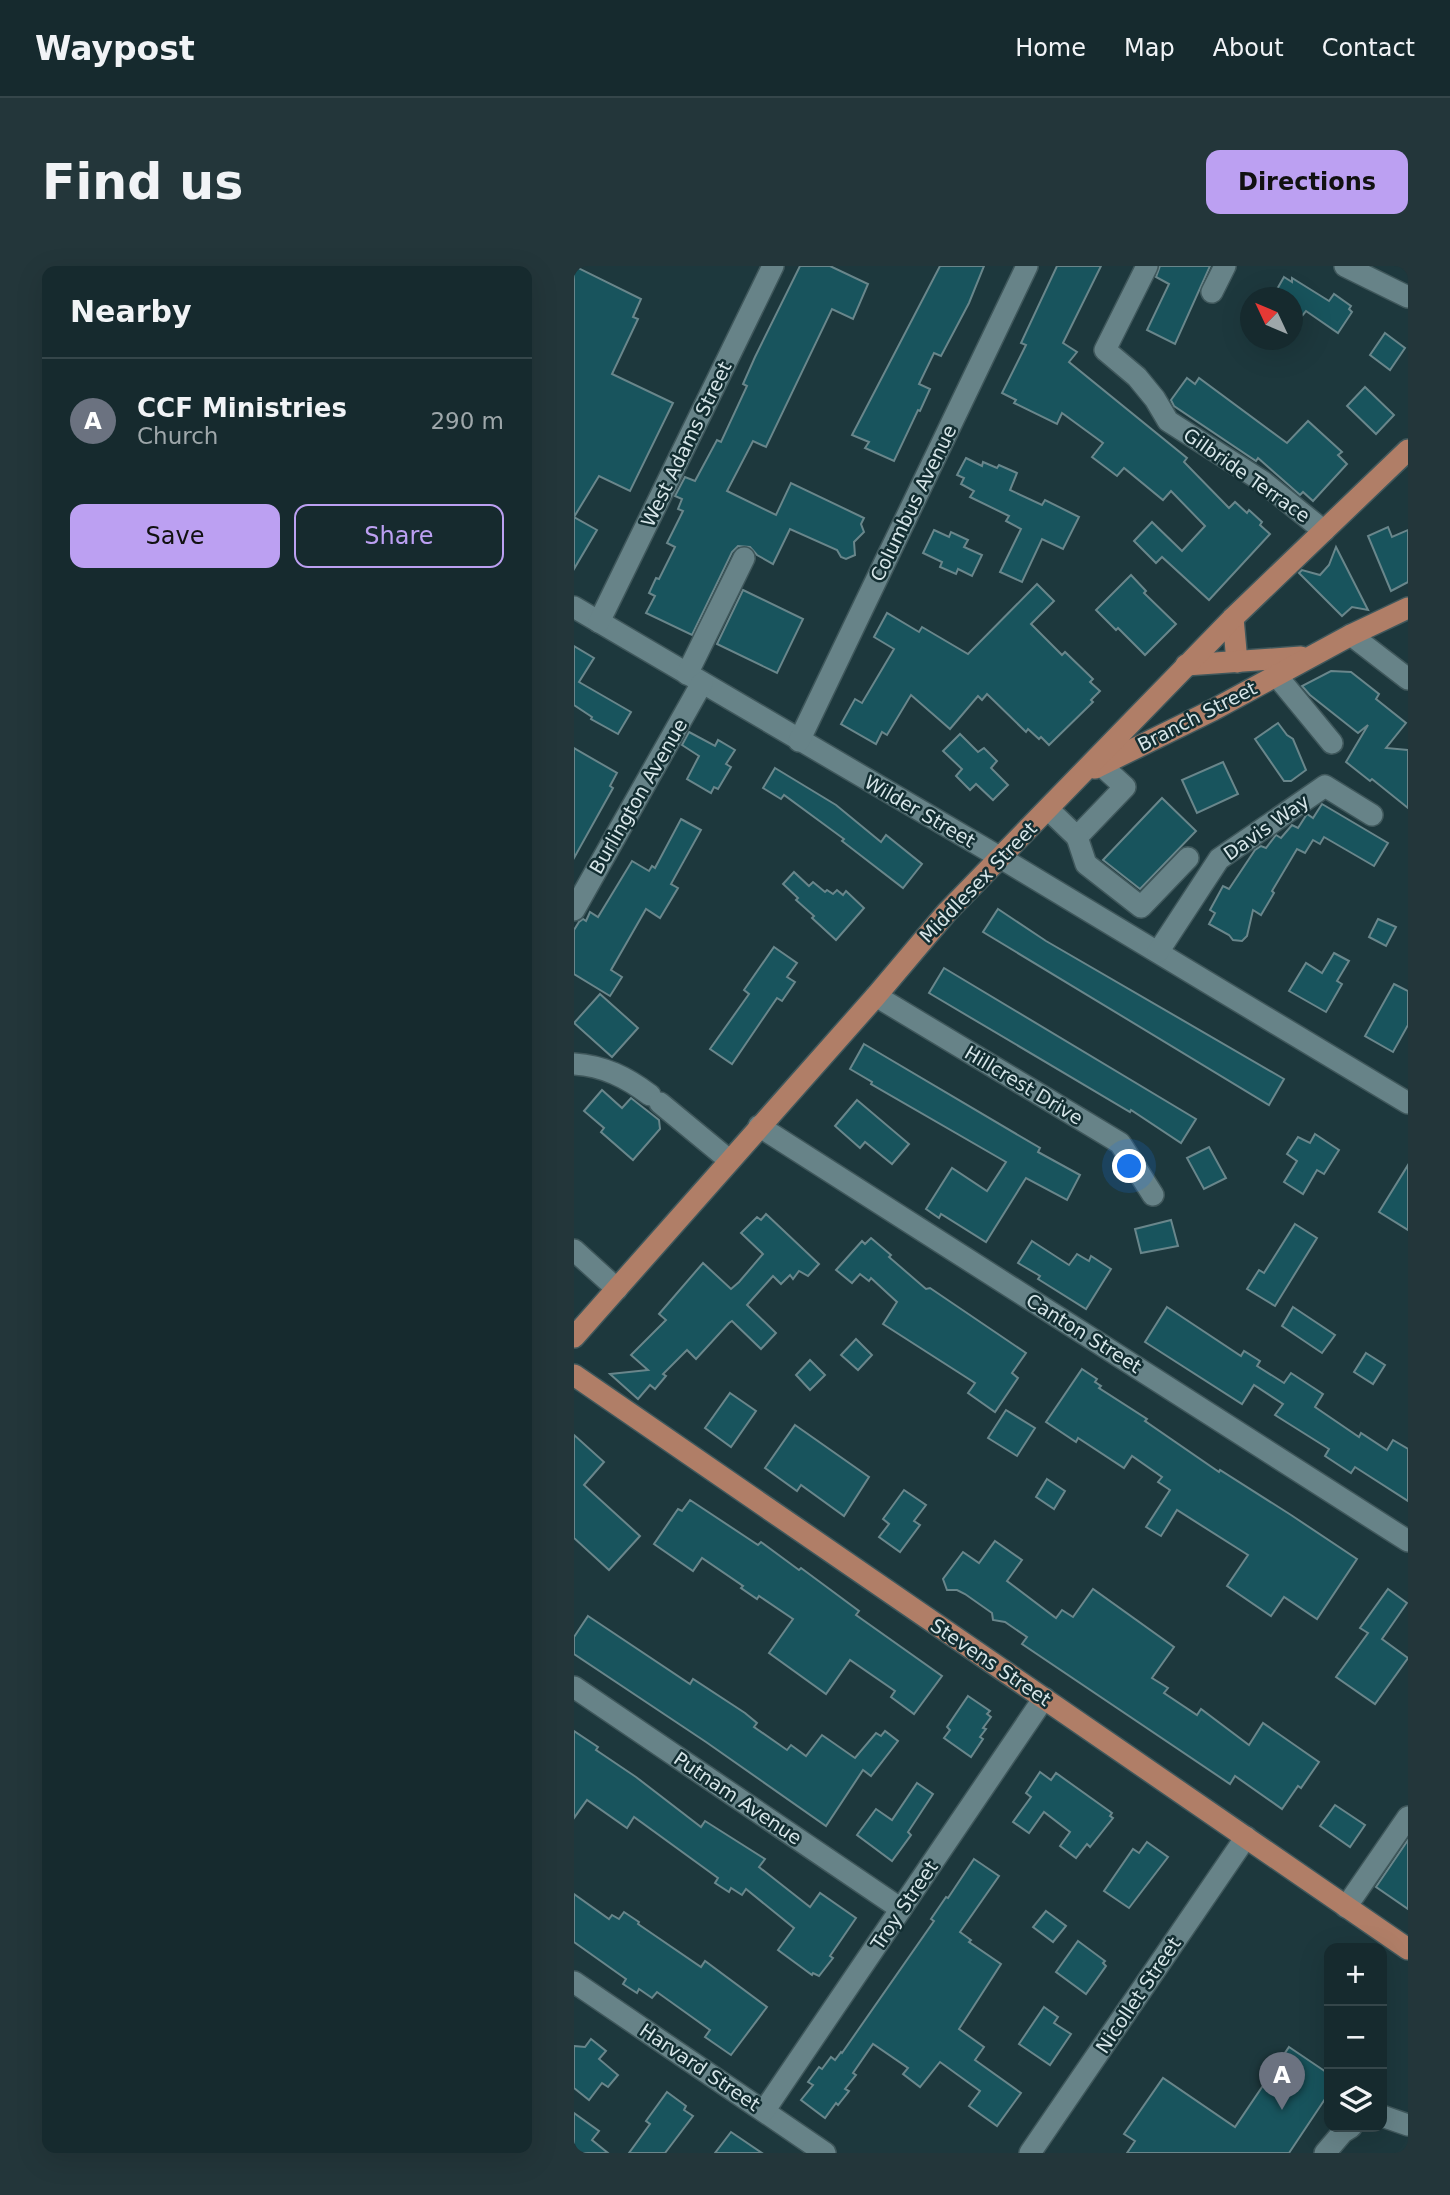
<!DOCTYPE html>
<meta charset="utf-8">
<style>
:root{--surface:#162a2e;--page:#23363a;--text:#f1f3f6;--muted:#9ea7aa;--line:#35464a;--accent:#bca0f2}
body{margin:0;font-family:"DejaVu Sans",sans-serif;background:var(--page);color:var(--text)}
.controls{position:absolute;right:21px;bottom:21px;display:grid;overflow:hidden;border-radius:14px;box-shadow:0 7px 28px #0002}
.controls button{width:63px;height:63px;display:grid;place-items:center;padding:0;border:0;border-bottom:2px solid var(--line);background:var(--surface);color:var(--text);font:35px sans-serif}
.compass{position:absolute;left:666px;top:21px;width:63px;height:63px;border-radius:50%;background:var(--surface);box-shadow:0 7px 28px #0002;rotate:314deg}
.you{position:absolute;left:556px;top:901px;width:24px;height:24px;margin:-18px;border:5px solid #fff;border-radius:50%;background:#1a73e8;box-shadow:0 0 0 10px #1a73e833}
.badge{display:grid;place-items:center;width:46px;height:46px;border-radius:50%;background:var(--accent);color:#fff;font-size:23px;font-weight:700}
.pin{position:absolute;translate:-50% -58px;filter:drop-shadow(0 2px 4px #0008)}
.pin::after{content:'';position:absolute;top:37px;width:24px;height:21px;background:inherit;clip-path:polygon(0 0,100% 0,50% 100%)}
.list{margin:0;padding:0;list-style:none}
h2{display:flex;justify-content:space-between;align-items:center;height:91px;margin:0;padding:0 28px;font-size:30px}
h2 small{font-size:23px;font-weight:400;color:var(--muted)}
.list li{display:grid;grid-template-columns:46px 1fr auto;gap:21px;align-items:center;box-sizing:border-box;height:126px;padding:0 28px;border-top:2px solid var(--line)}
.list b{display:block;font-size:26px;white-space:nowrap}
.list p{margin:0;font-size:23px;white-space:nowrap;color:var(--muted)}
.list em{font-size:23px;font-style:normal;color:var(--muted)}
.actions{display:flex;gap:14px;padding:21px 28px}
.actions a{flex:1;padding:16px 0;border:2px solid var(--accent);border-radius:14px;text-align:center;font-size:24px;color:var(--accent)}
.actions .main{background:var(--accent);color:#111}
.icon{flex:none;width:38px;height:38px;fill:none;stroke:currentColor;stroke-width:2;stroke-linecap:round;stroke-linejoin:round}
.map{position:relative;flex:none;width:834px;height:1887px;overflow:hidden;border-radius:14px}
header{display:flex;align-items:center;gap:42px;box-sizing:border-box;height:98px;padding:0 35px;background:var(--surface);border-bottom:2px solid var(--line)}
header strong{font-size:33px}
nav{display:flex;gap:38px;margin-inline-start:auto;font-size:24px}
.intro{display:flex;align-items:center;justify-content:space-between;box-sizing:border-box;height:168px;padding:0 42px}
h1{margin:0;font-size:49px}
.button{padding:18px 32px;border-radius:14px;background:var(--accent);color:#111;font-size:24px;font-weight:700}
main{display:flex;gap:42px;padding:0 42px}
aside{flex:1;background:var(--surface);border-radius:14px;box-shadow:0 7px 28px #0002}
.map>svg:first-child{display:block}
.building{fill:#18545d;stroke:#69868b;stroke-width:2}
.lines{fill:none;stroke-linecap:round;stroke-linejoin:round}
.minor-casing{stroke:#3f575b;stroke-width:24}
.major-casing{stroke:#3f575b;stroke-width:24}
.minor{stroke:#678388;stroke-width:21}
.major{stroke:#b07e67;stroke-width:21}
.labels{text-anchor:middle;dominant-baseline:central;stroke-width:5;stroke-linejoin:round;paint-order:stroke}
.street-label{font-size:19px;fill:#d7e6e9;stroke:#132e32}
</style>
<header>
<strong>Waypost</strong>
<nav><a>Home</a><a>Map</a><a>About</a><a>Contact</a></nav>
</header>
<div class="intro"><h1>Find us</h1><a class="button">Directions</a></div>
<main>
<aside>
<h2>Nearby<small></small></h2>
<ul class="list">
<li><span class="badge" style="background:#6b7280">A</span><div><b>CCF Ministries</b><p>Church</p></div><em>290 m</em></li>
</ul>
<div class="actions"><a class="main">Save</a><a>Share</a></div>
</aside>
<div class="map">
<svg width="834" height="1887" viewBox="0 0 834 1887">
<rect width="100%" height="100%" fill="#1d383d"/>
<g class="building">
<polygon points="0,0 67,33 59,51 64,53 38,108 99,137 56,225 25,210 0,251 23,264 0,303"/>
<polygon points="226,0 256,0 294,18 279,53 258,43 192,181 179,175 153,225 202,249 217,217 290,252 287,258 290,266 280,276 281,289 272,293 267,291 263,284 216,263 199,298 183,289 176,281 164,280 158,286 118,369 72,347 81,330 75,327 82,312 85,313 101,281 93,277 109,245 104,243 108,233 101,230 111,211 121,215 143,174 147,176 173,120 169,118 181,91"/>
<polygon points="366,0 410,0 395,37 367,90 360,87 345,118 356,123 346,145 344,144 320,195 291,182 295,176 278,169"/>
<polygon points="483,0 527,0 489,77 503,86 495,96 613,192 610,196 655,242 661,236 673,247 675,244 688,256 686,259 696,268 635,334 588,291 582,297 560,275 578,256 608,285 631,260 597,225 589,234 550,202 543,210 518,191 529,177 488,147 483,158 440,137 442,134 428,127 452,79 447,77"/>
<polygon points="586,0 636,0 601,78 573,64 595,18 582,11"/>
<polygon points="710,11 718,16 718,12 755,35 760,28 777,40 775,43 778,46 764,67 732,45 718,62 718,32 698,32"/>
<polygon points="811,67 831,82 816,104 796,89"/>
<polygon points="613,112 621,118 625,112 713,177 734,155 768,186 764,189 773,198 739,235 729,226 726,229 684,192 682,195 600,140 597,134"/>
<polygon points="791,121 820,149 802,168 773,140"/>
<polygon points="392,192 408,200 409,196 423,202 425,199 443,207 436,224 468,239 471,234 505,251 489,283 468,273 448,316 426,306 447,263 432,255 435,250 396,231 400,225 387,218 390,212 383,209"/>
<polygon points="814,261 818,271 834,264 834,316 817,325 794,270"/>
<polygon points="360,264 375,271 377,266 394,274 390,281 408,289 398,310 384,303 382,308 366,301 368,296 349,287"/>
<polygon points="762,281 794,344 778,341 768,350 725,307 728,304 746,309 755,299"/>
<polygon points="557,309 572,325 570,327 602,358 571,389 544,362 542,364 522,344"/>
<polygon points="463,318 480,335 457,358 488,389 491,386 519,413 516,416 526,425 517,434 519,436 475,479 467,471 465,473 454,463 452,466 413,428 408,434 404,430 376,463 337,429 313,469 308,466 302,478 267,458 281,433 288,437 320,383 300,371 313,347 345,366 348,361 394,388"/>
<polygon points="169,324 229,353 203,407 143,378"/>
<polygon points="0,380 20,392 5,416 57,446 44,468 17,453 18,451 0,439"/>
<polygon points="757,405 777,406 805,428 802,433 832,457 812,482 834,484 834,542 798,513 796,515 772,496 794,459 784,467 736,429 728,420"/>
<polygon points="704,457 713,469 719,473 732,504 717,515 710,515 681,473"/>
<polygon points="115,466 141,480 144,474 161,484 152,498 157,501 144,523 140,521 137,527 113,513 125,490 108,479"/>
<polygon points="386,468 404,486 410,482 423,495 417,502 434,519 419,534 402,518 396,524 382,510 388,503 369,485"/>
<polygon points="0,482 43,507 36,520 39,522 0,592"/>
<polygon points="649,496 664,528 623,547 608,514"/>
<polygon points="201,502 262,539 307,576 312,569 348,598 329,622 268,575 270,573 210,529 207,533 189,522"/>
<polygon points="588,532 622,565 566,623 529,594"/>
<polygon points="748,538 814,577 800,600 750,571 746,578 739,574 731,587 723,583 698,625 700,627 687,649 679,644 673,670 668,675 659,674 655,669 635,658 641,647 636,644 649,620 655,623 681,584 687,580 692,582 702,569 707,572 718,559 724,562 733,548 739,552"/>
<polygon points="107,553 127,564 97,618 104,622 86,652 72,643 37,704 48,711 36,730 0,708 0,664 5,656 9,653 12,655 16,646 24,651 58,595 75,605 78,600 81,602"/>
<polygon points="220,606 235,620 239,616 251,626 253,624 259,628 263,624 269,629 272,625 290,642 262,674 238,652 240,650 222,634 224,632 209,618"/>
<polygon points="424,643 472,675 710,813 695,839 409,666"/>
<polygon points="804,653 822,661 812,680 795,671"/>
<polygon points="200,681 223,697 213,711 221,716 208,735 203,732 158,798 136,783 175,728 170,724"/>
<polygon points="760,687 775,695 763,715 768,718 752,746 715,725 732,697 748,707"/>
<polygon points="370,702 622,853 607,877 557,844 556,846 355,727"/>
<polygon points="820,718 834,725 834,759 819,786 791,770"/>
<polygon points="26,728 64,762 38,791 0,757"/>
<polygon points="290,778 466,882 464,886 506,909 493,934 452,912 412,976 367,948 365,952 352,943 378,902 413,925 432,896 297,818 298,816 276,803"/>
<polygon points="28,824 48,842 57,832 85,854 86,863 59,894 27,866 30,862 10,845"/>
<polygon points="283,834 335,878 318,898 291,876 286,882 261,860"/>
<polygon points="741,868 765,884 750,908 743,904 729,928 710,916 723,895 713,888 724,871 736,877"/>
<polygon points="635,881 652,912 630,923 613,892"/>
<polygon points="834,899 834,964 805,946"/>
<polygon points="192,948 245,998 234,1010 225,1005 219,1013 216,1009 207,1018 199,1010 173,1039 202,1067 187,1083 158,1055 155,1057 122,1093 113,1084 89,1108 92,1110 81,1123 76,1119 64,1133 36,1108 74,1104 57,1089 92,1054 85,1048 129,997 157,1023 165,1016 189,988 167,967 183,951 187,954"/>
<polygon points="597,954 604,980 567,987 561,963"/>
<polygon points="721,958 743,972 701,1040 673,1023 685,1004 690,1007"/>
<polygon points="297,972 317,989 315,991 352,1023 356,1022 452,1087 438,1107 444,1112 421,1146 394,1127 401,1117 309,1058 323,1036 297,1012 295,1015 286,1008 278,1017 262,1004 288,975 291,978"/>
<polygon points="458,975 495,999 503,988 515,995 517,990 537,1003 512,1043 464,1013 466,1010 444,997"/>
<polygon points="593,1041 667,1090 670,1085 686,1095 683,1100 710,1117 717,1107 749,1128 741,1141 785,1171 787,1167 813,1184 819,1174 834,1183 834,1235 781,1201 777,1207 751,1190 755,1183 701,1149 709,1138 680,1119 668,1138 571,1076"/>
<polygon points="719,1041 761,1069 748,1087 708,1060"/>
<polygon points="282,1073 298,1089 284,1104 267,1089"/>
<polygon points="792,1087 811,1099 799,1118 780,1106"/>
<polygon points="236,1094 251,1109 236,1124 222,1109"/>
<polygon points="508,1103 523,1113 521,1116 527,1120 525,1122 573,1153 571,1155 645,1206 646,1204 717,1249 783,1293 743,1353 710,1331 697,1350 653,1320 674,1289 603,1244 587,1270 572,1261 596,1224 584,1216 588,1211 558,1190 550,1202 504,1172 502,1176 472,1156"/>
<polygon points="156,1127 182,1145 157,1181 131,1162"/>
<polygon points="432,1144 461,1162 443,1190 414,1172"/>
<polygon points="221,1159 295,1211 270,1250 227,1219 223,1225 191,1202"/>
<polygon points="0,1169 30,1196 10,1219 66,1270 35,1304 0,1272"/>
<polygon points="473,1213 491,1225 480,1243 462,1231"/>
<polygon points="330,1224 352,1239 340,1255 346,1259 326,1286 305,1271 315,1258 309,1253"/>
<polygon points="116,1234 184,1279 187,1276 225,1304 227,1302 250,1319 285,1345 282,1349 368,1410 340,1448 317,1431 321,1425 276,1394 252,1428 195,1387 219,1353 185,1330 183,1333 167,1322 169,1320 128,1292 119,1305 80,1278 104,1243 108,1245"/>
<polygon points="421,1275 448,1294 433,1315 482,1352 488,1344 499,1351 519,1323 600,1381 578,1412 594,1422 590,1427 623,1449 627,1443 675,1479 689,1457 745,1496 727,1522 724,1520 708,1543 661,1510 656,1518 448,1378 453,1371 431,1356 419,1354 418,1347 391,1328 383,1324 373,1324 369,1313 389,1286 405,1297"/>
<polygon points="814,1323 833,1337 808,1373 834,1392 801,1438 762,1411 794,1367 786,1362"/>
<polygon points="14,1350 116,1418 119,1413 171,1447 183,1457 180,1461 213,1484 217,1479 232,1490 248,1469 281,1492 302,1467 307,1470 311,1465 324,1475 297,1510 289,1504 252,1560 132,1476 0,1388 0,1371"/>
<polygon points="394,1430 416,1445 413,1448 417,1451 409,1462 412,1463 406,1471 409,1473 397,1491 370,1472 376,1464 373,1461"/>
<polygon points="0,1465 24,1481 22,1484 62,1511 127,1561 131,1555 191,1593 185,1601 236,1641 246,1627 282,1652 256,1690 259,1692 245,1710 239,1707 238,1709 204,1684 220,1662 172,1623 168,1629 157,1622 155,1626 141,1617 144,1612 60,1551 53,1562 13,1534 0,1552"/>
<polygon points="466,1506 477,1514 482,1507 538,1547 536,1550 539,1552 516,1581 513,1578 502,1592 486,1580 496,1566 470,1546 455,1567 439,1556 457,1531 452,1527"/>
<polygon points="343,1517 359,1528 334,1566 337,1569 318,1595 283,1569 302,1543 318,1554"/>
<polygon points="761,1539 791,1559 776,1581 746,1560"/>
<polygon points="834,1574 834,1643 802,1621"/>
<polygon points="573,1576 594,1591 555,1642 530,1625 559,1583 565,1587"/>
<polygon points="400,1593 425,1610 386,1666 397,1674 395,1676 427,1698 385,1763 410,1781 401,1794 447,1827 423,1860 395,1840 406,1825 366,1796 346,1821 329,1808 334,1802 299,1778 279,1807 282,1809 271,1823 275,1825 264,1839 262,1837 251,1852 227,1834 239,1819 234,1816 245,1801 248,1803 257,1791 261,1794 267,1786 268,1787 360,1655 357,1653 372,1631 374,1632"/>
<polygon points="0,1628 35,1653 38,1649 45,1653 50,1646 65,1656 64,1658 127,1701 131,1695 193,1741 157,1789 131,1771 136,1764 83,1726 78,1732 65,1723 63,1727 49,1718 52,1713 0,1676"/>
<polygon points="472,1645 492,1660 479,1676 459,1661"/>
<polygon points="504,1675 531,1695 529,1697 532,1700 512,1728 482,1706"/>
<polygon points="470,1741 484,1751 480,1757 497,1768 476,1799 445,1778"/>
<polygon points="17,1773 32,1785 25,1793 44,1809 34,1821 28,1817 15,1834 0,1822 0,1780 11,1781"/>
<polygon points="715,1781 755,1808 755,1827 715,1887 553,1887 561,1875 550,1868 589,1812 661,1861"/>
<polygon points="93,1826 112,1840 110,1844 119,1850 91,1887 55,1887 76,1858 72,1855"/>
<polygon points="0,1847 25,1865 18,1874 34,1887 0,1887"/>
<polygon points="157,1866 188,1887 141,1887"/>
</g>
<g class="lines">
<defs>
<g id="minor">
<polyline points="573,0 531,84 563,111 581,133 594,155 688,215 750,265"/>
<polyline points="771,0 834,31"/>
<polyline points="638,26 651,0"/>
<polyline points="0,341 427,592 834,837"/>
<polyline points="25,356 199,0"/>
<polyline points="777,369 834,413"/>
<polyline points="113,408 170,292"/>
<polyline points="702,409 758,477"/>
<polyline points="225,475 453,0"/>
<polyline points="474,543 503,571 551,521 527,499"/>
<polyline points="503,571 512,598 567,641 614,592"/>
<polyline points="0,644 128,417"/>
<polyline points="584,686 645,593 751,520 798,549"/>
<polyline points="302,730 546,877 579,929"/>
<path d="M0 798C30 800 52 811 76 829"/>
<polyline points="86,837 155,894"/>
<polyline points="185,860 834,1275"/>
<polyline points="0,984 43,1023"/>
<polyline points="0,1421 327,1643"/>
<polyline points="772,1641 834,1551"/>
<polyline points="0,1716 251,1887"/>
<polyline points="190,1845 470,1432"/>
<polyline points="808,1850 834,1859"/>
<polyline points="456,1887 672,1571"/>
<polyline points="751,1887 769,1866 777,1861"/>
</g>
<g id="major">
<polyline points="659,352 663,396"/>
<polyline points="612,399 727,391"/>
<polyline points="521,502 639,444 777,369 834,342"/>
<polyline points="0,1071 302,730 373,646 659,352 834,184"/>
<polyline points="0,1109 834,1683"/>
</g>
</defs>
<use href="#minor" class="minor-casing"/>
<use href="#major" class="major-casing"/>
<use href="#minor" class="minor"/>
<use href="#major" class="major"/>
</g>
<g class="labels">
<g class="street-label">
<text transform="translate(112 178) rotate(-64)">West Adams Street</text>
<text transform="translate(673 209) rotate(35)">Gilbride Terrace</text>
<text transform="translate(339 237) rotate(-64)">Columbus Avenue</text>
<text transform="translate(623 450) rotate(-27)">Branch Street</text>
<text transform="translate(64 530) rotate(-60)">Burlington Avenue</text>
<text transform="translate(346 545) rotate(30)">Wilder Street</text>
<text transform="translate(692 561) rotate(-35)">Davis Way</text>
<text transform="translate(404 616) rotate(-46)">Middlesex Street</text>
<text transform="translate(450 819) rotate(31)">Hillcrest Drive</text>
<text transform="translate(510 1067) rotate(32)">Canton Street</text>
<text transform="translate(417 1396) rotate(34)">Stevens Street</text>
<text transform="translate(164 1532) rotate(34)">Putnam Avenue</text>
<text transform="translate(330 1639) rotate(-56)">Troy Street</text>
<text transform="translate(564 1729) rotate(-56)">Nicollet Street</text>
<text transform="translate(126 1801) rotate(34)">Harvard Street</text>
</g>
</g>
</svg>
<div class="controls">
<button>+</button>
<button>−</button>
<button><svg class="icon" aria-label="layers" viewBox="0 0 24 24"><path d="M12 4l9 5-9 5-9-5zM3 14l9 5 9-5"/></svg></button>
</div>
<svg class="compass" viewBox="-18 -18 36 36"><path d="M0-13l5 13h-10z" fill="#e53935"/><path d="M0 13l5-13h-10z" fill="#9ea7aa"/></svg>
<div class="you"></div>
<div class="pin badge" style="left:708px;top:1844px;background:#6b7280">A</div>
</div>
</main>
